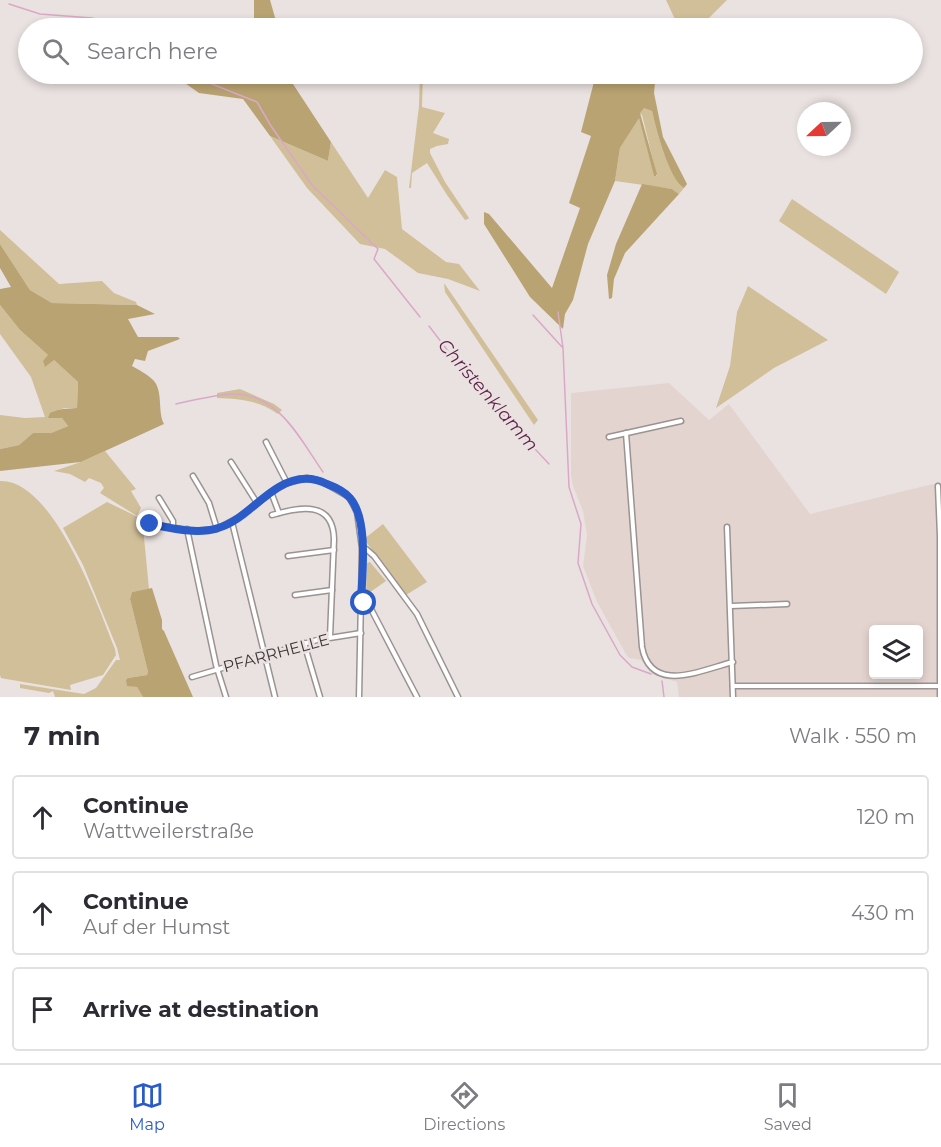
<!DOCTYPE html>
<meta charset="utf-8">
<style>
:root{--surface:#fff;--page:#f2f2f3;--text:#2b2b33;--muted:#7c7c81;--line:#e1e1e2;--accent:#2a5bc9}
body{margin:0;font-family:Montserrat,sans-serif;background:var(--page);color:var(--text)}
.controls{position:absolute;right:18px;bottom:18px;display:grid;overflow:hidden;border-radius:6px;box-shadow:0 3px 9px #0003}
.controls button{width:54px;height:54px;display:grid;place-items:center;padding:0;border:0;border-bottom:2px solid var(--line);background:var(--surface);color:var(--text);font:30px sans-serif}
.compass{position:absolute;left:797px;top:102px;width:54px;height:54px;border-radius:50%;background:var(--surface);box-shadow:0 3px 9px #0003;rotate:248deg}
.stop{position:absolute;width:18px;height:18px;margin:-14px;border:4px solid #2a5bc9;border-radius:50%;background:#fff}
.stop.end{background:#2a5bc9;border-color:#fff;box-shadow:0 2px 6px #0008}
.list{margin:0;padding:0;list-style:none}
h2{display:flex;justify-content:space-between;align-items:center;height:78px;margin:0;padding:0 24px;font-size:26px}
h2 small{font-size:20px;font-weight:400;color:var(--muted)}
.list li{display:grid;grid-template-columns:39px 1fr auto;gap:18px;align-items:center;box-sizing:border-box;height:84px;margin:0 12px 12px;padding:0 12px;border:2px solid var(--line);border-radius:6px}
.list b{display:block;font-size:22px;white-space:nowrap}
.list p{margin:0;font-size:20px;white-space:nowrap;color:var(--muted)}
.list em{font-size:20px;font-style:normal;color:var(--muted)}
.icon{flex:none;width:33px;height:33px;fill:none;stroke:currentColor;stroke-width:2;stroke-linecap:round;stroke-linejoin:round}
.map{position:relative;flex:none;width:941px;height:697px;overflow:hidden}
.search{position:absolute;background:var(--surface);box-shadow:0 3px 9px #0003;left:18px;right:18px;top:18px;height:66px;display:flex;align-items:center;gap:15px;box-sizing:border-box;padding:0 21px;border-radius:33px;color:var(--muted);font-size:22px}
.sheet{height:366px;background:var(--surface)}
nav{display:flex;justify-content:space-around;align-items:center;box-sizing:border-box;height:84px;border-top:2px solid var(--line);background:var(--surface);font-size:16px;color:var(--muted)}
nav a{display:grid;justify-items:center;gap:3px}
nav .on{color:var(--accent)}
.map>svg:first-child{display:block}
.built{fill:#e4d4d0;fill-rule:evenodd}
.green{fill:#d1bf99}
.forest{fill:#baa372}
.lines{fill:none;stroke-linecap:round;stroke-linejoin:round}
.stream{stroke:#daa8c7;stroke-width:1.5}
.street-casing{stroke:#9a9391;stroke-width:7}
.street{stroke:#fff;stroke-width:4}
.route{stroke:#2a5bc9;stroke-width:8}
.labels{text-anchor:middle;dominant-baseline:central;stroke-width:5;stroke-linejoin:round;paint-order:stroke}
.street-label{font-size:16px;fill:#3c3939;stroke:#eae2e0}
.water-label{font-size:18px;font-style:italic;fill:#60254d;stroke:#eae2e0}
</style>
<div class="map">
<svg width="941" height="697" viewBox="0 0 941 697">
<rect width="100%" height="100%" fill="#eae2e0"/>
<path class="built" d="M669 383 709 420 729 404 810 514 933 484 941 486V697H679L677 682 657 676 650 672 641 660 630 658 627 656 597 602 583 566 587 535 583 511 573 486 571 475V393ZM874 630H918V674H874Z"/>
<g class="green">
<polygon points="666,0 727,0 699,28 679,28"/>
<polygon points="420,74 423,74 422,107 445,113 433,133 449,139 448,144 437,146 430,149 430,153 445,182 469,218 468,219 465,220 447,195 427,163 412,173 411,188 409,188 419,106"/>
<path d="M644 107 652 111C656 129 669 180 684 188L679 194 672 189 615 181 620 148 639 117 654 175 657 176 642 115 639 113Z"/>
<polygon points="270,136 328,161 331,142 368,198 385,170 397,177 402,229 446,262 459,264 480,291 448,279 418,273 385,249 360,244 307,188"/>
<polygon points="792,199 899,272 886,294 779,221"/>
<polygon points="0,230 59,284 102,281 114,293 136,302 137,305 52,303 30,290 0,244"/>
<polygon points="444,283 538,420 534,425 445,292"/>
<polygon points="748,286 828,340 774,368 716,408 730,366 737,312"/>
<polygon points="0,305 20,330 48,355 46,366 53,359 78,382 77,408 65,408 54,411 49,418 62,418 68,426 51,433 33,433 19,445 0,449 0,415 25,418 45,417 31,377 0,334"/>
<path d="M240 389 274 404 282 410 278 414C259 400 239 399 217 398V393Z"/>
<polygon points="105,451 136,489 131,491 141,508 137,516 100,493 104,488 101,483 89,478 85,482 70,474 54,471 81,462"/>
<path d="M0 481C54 479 99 609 115 649L116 655 103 675 70 685 71 690 6 679 1 678 0 675Z"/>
<polygon points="107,502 138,517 143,527 149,589 132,592 130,599 148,672 147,675 128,678 131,686 137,687 143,697 55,697 53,691 49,693 20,688 20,684 84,694 96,688 116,660 120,660 117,648 83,565 63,528"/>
<polygon points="383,524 427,582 406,595 364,539"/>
<polygon points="370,562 386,581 366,595 367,563"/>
</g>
<g class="forest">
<polygon points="254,0 270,0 278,28 254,28"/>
<polygon points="172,74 290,74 293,84 331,142 328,161 270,136 243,99 199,93"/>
<path d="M596 74H653L655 83 654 93 663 137 687 184 684 188C669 180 656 129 652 111L644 108 640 113 657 174 656 176H654L639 118 620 148 615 181 588 244 573 300 565 314 563 329 530 297 484 224V212L489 214 552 288 580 208 569 203 591 136 581 132Z"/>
<polygon points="642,184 672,189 679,194 625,253 614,279 612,298 609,299 607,275 616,244"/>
<path d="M0 244 30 290 52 303 137 305 155 314 128 319 138 337H178L180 339 148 351 145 361 135 359 132 366C139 370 147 374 152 379 164 389 157 411 164 424L81 462 0 471V449L19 445 33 433H51L68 426 62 418H48L50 413C59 408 67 409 77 408L78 382 54 360 45 367 43 361 48 355 20 330 0 305V289L11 287 0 268Z"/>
<polygon points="152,588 162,620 162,629 164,631 193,697 143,697 137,687 127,686 126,680 128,678 147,675 148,672 130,599 132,592"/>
</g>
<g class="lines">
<g class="stream">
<polyline points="9,4 40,14 92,18 127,28"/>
<polyline points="187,74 257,102 271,126 312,185 378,249 374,259 420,317"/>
<polyline points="558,312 563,348 569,487 581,524 578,563 592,604 620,655 632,667 651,674"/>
<polyline points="533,315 562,347"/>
<polyline points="429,326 467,376 549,464"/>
<path d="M176 404C194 400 214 395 232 394 279 393 300 439 323 472"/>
<polyline points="135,517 147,524"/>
<polyline points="662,681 664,697"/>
</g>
<defs>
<g id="street">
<path d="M626 433 642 647C651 695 701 670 733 662"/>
<polyline points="609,437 681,421"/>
<polyline points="266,442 287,483"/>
<polyline points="231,462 257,503"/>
<polyline points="193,476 209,503 217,529"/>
<polyline points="938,486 940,536 940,697"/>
<polyline points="271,492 279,513"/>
<polyline points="159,498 173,521 173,527"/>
<path d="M272 515C299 507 333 500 334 539L330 637"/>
<polyline points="232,522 275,697"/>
<polyline points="150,524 194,531 217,529 239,517 279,487 287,483 307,478 321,481 349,497 357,512 362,548 359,697"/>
<polyline points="727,527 733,697"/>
<polyline points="187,529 216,665 226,697"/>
<polyline points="363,548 366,549 374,556 417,614 458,697"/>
<polyline points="288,556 334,550"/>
<polyline points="295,595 332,590"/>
<polyline points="361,602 370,607 417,697"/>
<polyline points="731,606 787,604"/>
<polyline points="304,643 320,697"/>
<polyline points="192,677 317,640 361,633"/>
<polyline points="733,686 941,686"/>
</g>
</defs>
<use href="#street" class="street-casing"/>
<use href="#street" class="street"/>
</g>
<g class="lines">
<path class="route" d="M150 524C171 528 197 535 218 528 242 521 258 499 279 487 294 478 311 476 327 484 335 487 344 491 350 498 369 520 362 575 361 602L364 603"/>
</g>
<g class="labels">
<g class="street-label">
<text transform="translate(276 653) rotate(-15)">PFARRHELLE</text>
</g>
<g class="water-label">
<text transform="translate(488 395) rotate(49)">Christenklamm</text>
</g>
</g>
</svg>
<div class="controls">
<button><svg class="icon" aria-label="layers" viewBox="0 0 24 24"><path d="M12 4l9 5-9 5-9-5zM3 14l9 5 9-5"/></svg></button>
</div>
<svg class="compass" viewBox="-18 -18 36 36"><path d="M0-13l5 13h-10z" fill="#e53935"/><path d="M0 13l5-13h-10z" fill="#7c7c81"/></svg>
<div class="stop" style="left:364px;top:603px"></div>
<div class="stop end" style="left:150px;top:524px"></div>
<div class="search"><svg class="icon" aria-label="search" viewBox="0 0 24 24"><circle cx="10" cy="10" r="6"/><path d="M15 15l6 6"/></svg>Search here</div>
</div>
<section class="sheet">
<h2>7 min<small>Walk · 550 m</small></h2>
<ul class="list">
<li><svg class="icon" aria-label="ahead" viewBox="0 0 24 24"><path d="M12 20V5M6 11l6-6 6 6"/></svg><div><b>Continue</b><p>Wattweilerstraße</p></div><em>120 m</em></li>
<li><svg class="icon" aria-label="ahead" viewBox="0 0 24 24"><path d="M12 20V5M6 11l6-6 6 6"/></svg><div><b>Continue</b><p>Auf der Humst</p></div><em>430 m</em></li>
<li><svg class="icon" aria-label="arrive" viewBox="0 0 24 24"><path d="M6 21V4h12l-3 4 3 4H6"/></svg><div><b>Arrive at destination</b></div></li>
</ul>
</section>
<nav>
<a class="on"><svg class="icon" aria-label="map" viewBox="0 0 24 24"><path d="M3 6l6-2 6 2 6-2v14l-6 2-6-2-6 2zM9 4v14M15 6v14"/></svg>Map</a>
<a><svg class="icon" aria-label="directions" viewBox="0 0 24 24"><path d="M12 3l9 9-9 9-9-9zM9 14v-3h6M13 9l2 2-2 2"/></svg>Directions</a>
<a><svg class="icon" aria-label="saved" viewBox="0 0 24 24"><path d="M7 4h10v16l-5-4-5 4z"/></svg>Saved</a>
</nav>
